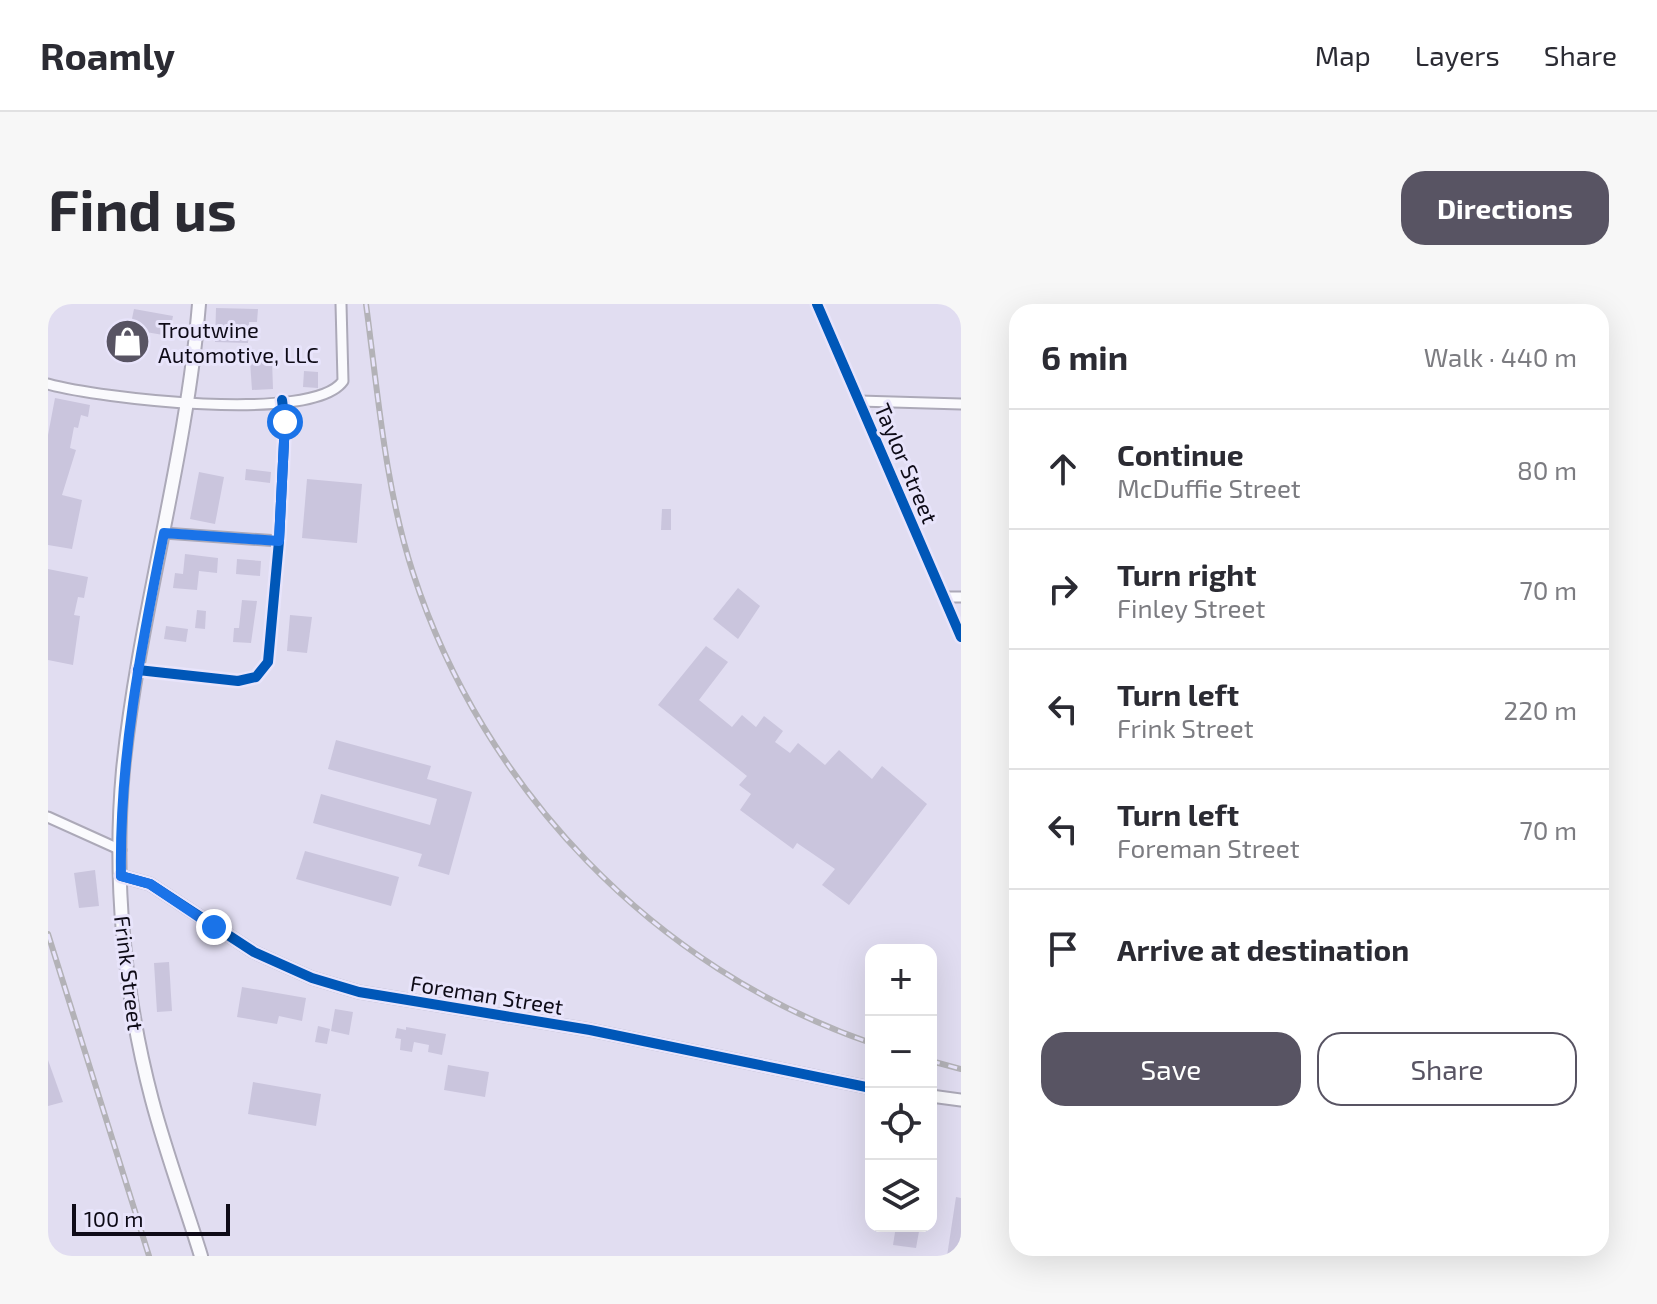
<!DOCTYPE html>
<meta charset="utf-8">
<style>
:root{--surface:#fff;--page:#f7f7f7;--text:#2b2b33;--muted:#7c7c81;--line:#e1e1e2;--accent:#585463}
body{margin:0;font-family:"Exo 2",sans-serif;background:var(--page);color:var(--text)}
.controls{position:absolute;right:24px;bottom:24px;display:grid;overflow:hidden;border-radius:16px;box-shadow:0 8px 32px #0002}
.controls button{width:72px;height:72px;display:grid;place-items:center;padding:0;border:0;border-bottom:2px solid var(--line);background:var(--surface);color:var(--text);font:40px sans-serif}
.scale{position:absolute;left:24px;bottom:20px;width:158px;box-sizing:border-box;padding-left:8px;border:4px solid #0e0b17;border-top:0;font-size:22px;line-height:28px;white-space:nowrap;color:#0e0b17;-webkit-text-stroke:6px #e8e4fb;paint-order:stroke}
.stop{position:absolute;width:24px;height:24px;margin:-18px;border:6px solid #1a73e8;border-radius:50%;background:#fff}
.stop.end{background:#1a73e8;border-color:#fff;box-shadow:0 2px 8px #0008}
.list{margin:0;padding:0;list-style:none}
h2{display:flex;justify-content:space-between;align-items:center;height:104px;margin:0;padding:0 32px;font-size:34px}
h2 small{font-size:26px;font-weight:400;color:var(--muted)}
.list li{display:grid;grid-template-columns:52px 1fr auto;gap:24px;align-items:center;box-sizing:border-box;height:120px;padding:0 32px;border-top:2px solid var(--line)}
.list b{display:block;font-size:30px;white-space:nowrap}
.list p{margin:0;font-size:26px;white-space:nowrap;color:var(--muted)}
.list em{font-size:26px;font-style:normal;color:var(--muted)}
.actions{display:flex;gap:16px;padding:24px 32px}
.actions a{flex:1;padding:18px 0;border:2px solid var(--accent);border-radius:24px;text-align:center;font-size:28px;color:var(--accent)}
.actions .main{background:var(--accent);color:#fff}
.icon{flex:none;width:44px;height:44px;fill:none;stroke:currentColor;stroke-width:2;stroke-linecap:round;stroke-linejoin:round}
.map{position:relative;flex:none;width:913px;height:952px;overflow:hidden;border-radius:24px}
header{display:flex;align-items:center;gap:48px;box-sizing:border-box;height:112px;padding:0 40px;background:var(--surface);border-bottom:2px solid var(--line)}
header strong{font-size:38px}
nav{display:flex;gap:44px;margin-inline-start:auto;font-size:28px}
.intro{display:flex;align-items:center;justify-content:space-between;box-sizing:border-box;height:192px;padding:0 48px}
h1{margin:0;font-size:56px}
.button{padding:20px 36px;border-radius:24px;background:var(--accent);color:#fff;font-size:28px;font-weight:700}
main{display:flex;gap:48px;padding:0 48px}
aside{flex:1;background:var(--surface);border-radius:24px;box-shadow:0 8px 32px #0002}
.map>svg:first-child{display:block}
.building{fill:#cac5dd}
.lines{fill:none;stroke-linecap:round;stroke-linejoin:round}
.minor-casing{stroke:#aca9b8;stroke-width:13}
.tertiary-casing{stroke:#aca9b8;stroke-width:15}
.secondary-casing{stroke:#aca9b8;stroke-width:16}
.minor{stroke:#fafafd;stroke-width:9}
.tertiary{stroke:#fafafd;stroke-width:11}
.secondary{stroke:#fafafd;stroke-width:12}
.rail-casing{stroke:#b3b2b7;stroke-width:6}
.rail{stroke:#e8e4fb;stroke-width:3;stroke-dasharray:9;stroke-linecap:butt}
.cycleway-casing{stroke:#e8e4fb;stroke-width:15}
.cycleway{stroke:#0057b8;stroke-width:10}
.route{stroke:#1a73e8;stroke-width:10}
.labels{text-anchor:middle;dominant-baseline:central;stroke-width:6;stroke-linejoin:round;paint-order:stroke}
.poi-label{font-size:22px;fill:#0e0b17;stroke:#e8e4fb;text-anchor:start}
.street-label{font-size:22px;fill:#0e0b17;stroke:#e8e4fb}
</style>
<header>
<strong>Roamly</strong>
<nav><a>Map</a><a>Layers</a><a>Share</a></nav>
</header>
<div class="intro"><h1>Find us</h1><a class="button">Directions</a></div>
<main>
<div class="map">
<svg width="913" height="952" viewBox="0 0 913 952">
<rect width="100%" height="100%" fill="#e1ddf1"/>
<g class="building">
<polygon points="168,4 210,5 209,18 201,18 200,39 167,38"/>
<polygon points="86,5 125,12 121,32 92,27 86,59 66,55 71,27 81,29"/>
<polygon points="224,56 225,85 204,86 202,57"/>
<polygon points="256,67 270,68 270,84 255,83"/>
<polygon points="7,94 42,101 40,113 33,111 30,124 26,123 22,144 28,146 14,191 34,196 24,245 0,241 0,131"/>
<polygon points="198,165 223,168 222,179 197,176"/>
<polygon points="151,168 176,173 167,220 142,215"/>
<polygon points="259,175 314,180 309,239 254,234"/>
<polygon points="614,205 623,205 623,226 613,226"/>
<polygon points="137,250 170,254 169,269 151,267 149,286 125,284 127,269 135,270"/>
<polygon points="189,255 213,257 212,272 188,270"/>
<polygon points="0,265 40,273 36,294 30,293 26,311 32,312 25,361 0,356"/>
<polygon points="690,284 712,302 690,335 665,315"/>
<polygon points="194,296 209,297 203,339 185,338 186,324 191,324"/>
<polygon points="149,306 158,307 157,325 147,324"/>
<polygon points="242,311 264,313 259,349 239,347"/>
<polygon points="118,322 140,325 138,338 116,335"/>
<polygon points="658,342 680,358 651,396 684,423 694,411 708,423 716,412 735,427 727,438 742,449 750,439 777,461 791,446 824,475 834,462 879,500 801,601 774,581 787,565 749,539 745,545 692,506 703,490 691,481 699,472 610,401"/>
<polygon points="288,436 383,462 379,475 424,488 401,571 370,562 374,550 265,519 273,490 382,521 389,495 280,465"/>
<polygon points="257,547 351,573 343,602 248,575"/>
<polygon points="47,566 51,602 31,604 26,569"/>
<polygon points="121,658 124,707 109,708 106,659"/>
<polygon points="194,683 258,694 254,717 231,712 229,720 189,713"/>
<polygon points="287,705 305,708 301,731 283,727"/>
<polygon points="270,722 282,725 279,740 267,738"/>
<polygon points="358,723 398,730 394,751 380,748 381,741 366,738 364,748 352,746 353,735 347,734 349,724 358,726"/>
<polygon points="0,756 15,798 0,802"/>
<polygon points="400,761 441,768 437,793 396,786"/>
<polygon points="205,778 273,790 268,822 200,810"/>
<polygon points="908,893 913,894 913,952 899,952"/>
<polygon points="848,922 872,922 868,944 845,941"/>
</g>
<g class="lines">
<defs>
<g id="minor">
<polyline points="769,0 913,333"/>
<path d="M0 80C50 94 265 120 295 77L293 0"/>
<polyline points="811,97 913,100"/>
<polyline points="116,229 231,237"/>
<polyline points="895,293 913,293"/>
<polyline points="90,366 190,377 208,373 220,358 231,237 237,118 234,96"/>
<polyline points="0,513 73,546"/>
</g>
<g id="tertiary">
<polyline points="73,572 102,580 206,648 264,674 311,688 542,726 823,784"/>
<polyline points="883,792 913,796"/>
</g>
<path id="secondary" d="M151 0C138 157 91 309 75 466 65 575 76 690 104 796 118 849 137 900 153 952"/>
</defs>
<use href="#minor" class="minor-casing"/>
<use href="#tertiary" class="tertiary-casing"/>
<use href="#secondary" class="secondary-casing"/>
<use href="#minor" class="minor"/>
<use href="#tertiary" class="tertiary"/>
<use href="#secondary" class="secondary"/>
<defs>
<g id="rail">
<path d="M318 0C330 90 337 183 365 269 435 485 607 665 823 739"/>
<polyline points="0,630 101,952"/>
<polyline points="883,757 913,765"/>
</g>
</defs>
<use href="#rail" class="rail-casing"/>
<use href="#rail" class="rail"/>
<defs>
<g id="cycleway">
<polyline points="769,0 913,333"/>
<polyline points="90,366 190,377 208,373 220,358 231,237 237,118 234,96"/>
<polyline points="73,572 102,580 206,648 264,674 311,688 542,726 823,784"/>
</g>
</defs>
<use href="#cycleway" class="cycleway-casing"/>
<use href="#cycleway" class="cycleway"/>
</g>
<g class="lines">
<path class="route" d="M166 623 102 580 73 572C71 455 93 343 116 229L231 237 237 118"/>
</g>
<defs>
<symbol id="shop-disc" viewBox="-11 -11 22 22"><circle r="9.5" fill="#585463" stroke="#e8e4fb"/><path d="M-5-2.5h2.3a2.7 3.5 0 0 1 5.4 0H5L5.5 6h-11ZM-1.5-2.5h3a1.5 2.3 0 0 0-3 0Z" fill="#fff"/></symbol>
</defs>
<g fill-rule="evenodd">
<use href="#shop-disc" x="54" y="12" width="51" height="51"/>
</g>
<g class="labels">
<g class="poi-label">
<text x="110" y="25">Troutwine<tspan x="110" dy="25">Automotive, LLC</tspan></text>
</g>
<g class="street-label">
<text transform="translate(859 159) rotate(67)">Taylor Street</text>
<text transform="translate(82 669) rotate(83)">Frink Street</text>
<text transform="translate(439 690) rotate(9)">Foreman Street</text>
</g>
</g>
</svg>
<div class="controls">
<button>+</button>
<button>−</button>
<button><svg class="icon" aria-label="locate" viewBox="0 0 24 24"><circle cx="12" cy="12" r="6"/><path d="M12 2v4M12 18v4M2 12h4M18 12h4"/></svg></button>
<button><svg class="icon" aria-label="layers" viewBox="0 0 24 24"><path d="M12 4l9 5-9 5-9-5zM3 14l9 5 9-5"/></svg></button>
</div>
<div class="scale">100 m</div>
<div class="stop" style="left:237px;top:118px"></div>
<div class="stop end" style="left:166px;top:623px"></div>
</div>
<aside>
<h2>6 min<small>Walk · 440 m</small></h2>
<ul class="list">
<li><svg class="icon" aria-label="ahead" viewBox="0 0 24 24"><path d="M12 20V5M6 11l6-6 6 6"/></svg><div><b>Continue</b><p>McDuffie Street</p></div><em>80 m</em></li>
<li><svg class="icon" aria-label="right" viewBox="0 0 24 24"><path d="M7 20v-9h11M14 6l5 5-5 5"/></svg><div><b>Turn right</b><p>Finley Street</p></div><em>70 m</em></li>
<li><svg class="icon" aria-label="left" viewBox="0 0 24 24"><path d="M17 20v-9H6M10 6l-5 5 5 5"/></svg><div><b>Turn left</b><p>Frink Street</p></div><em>220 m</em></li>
<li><svg class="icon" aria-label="left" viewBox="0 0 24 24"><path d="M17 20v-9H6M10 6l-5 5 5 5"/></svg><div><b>Turn left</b><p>Foreman Street</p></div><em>70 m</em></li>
<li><svg class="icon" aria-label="arrive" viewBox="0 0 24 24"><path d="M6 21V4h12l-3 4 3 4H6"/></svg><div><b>Arrive at destination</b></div></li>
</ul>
<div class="actions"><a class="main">Save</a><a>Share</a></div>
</aside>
</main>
